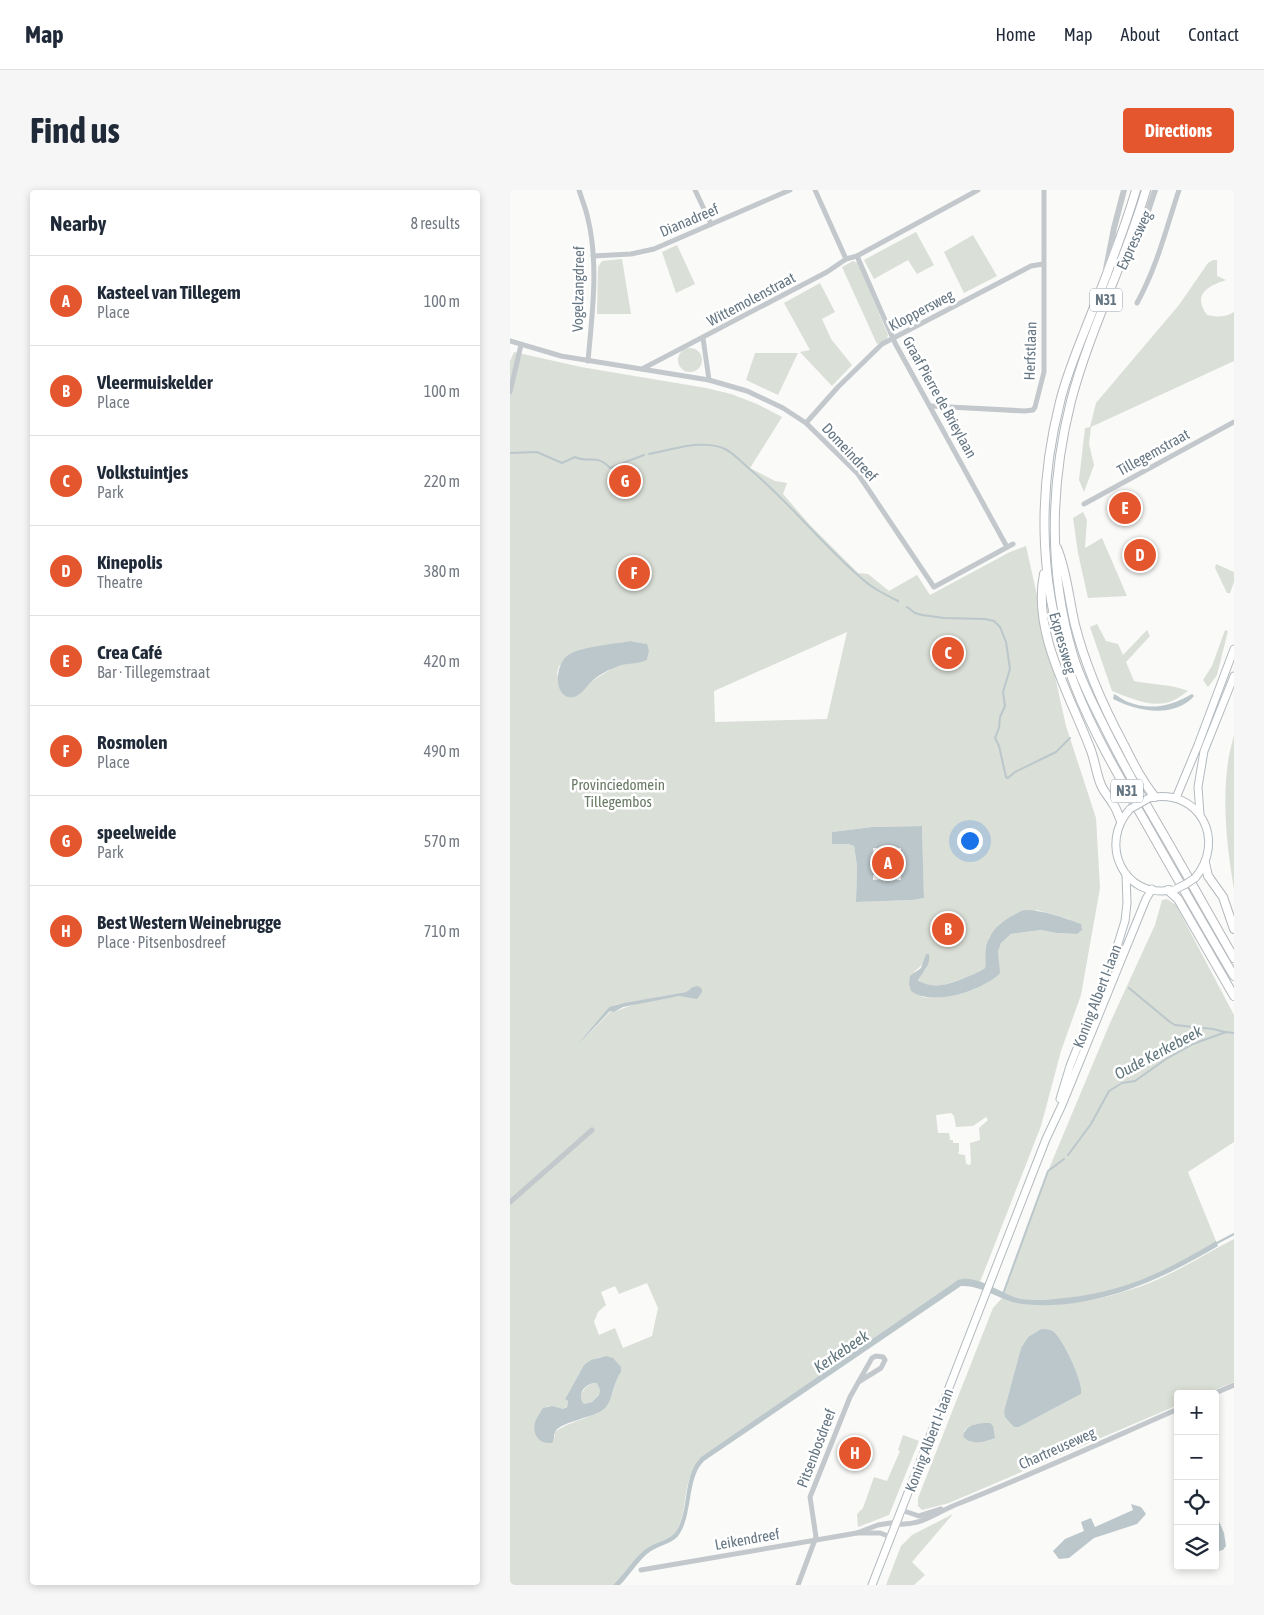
<!DOCTYPE html>
<meta charset="utf-8">
<style>
:root{--surface:#fff;--page:#f6f6f7;--text:#1f2937;--muted:#747a83;--line:#e0e1e3;--accent:#e4572e}
body{margin:0;font-family:"Asap Condensed",sans-serif;background:var(--page);color:var(--text)}
.controls{position:absolute;right:15px;bottom:15px;display:grid;overflow:hidden;border-radius:5px;box-shadow:0 2px 8px #0003}
.controls button{width:45px;height:45px;display:grid;place-items:center;padding:0;border:0;border-bottom:1px solid var(--line);background:var(--surface);color:var(--text);font:25px sans-serif}
.you{position:absolute;left:459px;top:650px;width:18px;height:18px;margin:-12px;border:4px solid #fff;border-radius:50%;background:#1a73e8;box-shadow:0 0 0 8px #1a73e833}
.badge{display:grid;place-items:center;width:32px;height:32px;border-radius:50%;background:var(--accent);color:#fff;font-size:16px;font-weight:700}
.pin{position:absolute;translate:-50% -50%;border:2px solid #fff;box-shadow:0 1px 5px #0006}
.list{margin:0;padding:0;list-style:none}
h2{display:flex;justify-content:space-between;align-items:center;height:65px;margin:0;padding:0 20px;font-size:21px}
h2 small{font-size:16px;font-weight:400;color:var(--muted)}
.list li{display:grid;grid-template-columns:32px 1fr auto;gap:15px;align-items:center;box-sizing:border-box;height:90px;padding:0 20px;border-top:1px solid var(--line)}
.list b{display:block;font-size:19px;white-space:nowrap}
.list p{margin:0;font-size:16px;white-space:nowrap;color:var(--muted)}
.list em{font-size:16px;font-style:normal;color:var(--muted)}
.icon{flex:none;width:28px;height:28px;fill:none;stroke:currentColor;stroke-width:2;stroke-linecap:round;stroke-linejoin:round}
.map{position:relative;flex:none;width:724px;height:1395px;overflow:hidden;border-radius:5px}
header{display:flex;align-items:center;gap:30px;box-sizing:border-box;height:70px;padding:0 25px;background:var(--surface);border-bottom:1px solid var(--line)}
header strong{font-size:24px}
nav{display:flex;gap:28px;margin-inline-start:auto;font-size:18px}
.intro{display:flex;align-items:center;justify-content:space-between;box-sizing:border-box;height:120px;padding:0 30px}
h1{margin:0;font-size:35px}
.button{padding:12px 22px;border-radius:5px;background:var(--accent);color:#fff;font-size:18px;font-weight:700}
main{display:flex;gap:30px;padding:0 30px}
aside{flex:1;background:var(--surface);border-radius:5px;box-shadow:0 2px 8px #0003}
.map>svg:first-child{display:block}
.green{fill:#dadfd7;fill-rule:evenodd}
.water{fill:#bbc7cb;fill-rule:evenodd}
.lines{fill:none;stroke-linecap:round;stroke-linejoin:round}
.stream{stroke:#bbc7cb;stroke-width:2}
.secondary-casing{stroke:#b3babf;stroke-width:9}
.trunk-casing{stroke:#b4b9bd;stroke-width:10}
.minor{stroke:#c3c8cc;stroke-width:5}
.tertiary{stroke:#c3c8cc;stroke-width:6}
.secondary{stroke:#fff;stroke-width:7}
.trunk{stroke:#fff;stroke-width:8}
.secondary-bridge-casing{stroke:#b3babf;stroke-width:9;stroke-linecap:butt}
.secondary-bridge{stroke:#fff;stroke-width:7}
.labels{text-anchor:middle;dominant-baseline:central;stroke-width:5;stroke-linejoin:round;paint-order:stroke}
.shield{fill:#fff;stroke:#939fa8;stroke-width:1}
.shield-label{font-size:14px;font-weight:bold;fill:#657683}
.street-label{font-size:15px;fill:#657683;stroke:#fff}
.park-label{font-size:15px;fill:#687a64;stroke:#fff}
.water-label{font-size:16px;font-style:italic;fill:#60757c;stroke:#fff}
</style>
<header>
<strong>Map</strong>
<nav><a>Home</a><a>Map</a><a>About</a><a>Contact</a></nav>
</header>
<div class="intro"><h1>Find us</h1><a class="button">Directions</a></div>
<main>
<aside>
<h2>Nearby<small>8 results</small></h2>
<ul class="list">
<li><span class="badge">A</span><div><b>Kasteel van Tillegem</b><p>Place</p></div><em>100 m</em></li>
<li><span class="badge">B</span><div><b>Vleermuiskelder</b><p>Place</p></div><em>100 m</em></li>
<li><span class="badge">C</span><div><b>Volkstuintjes</b><p>Park</p></div><em>220 m</em></li>
<li><span class="badge">D</span><div><b>Kinepolis</b><p>Theatre</p></div><em>380 m</em></li>
<li><span class="badge">E</span><div><b>Crea Café</b><p>Bar · Tillegemstraat</p></div><em>420 m</em></li>
<li><span class="badge">F</span><div><b>Rosmolen</b><p>Place</p></div><em>490 m</em></li>
<li><span class="badge">G</span><div><b>speelweide</b><p>Park</p></div><em>570 m</em></li>
<li><span class="badge">H</span><div><b>Best Western Weinebrugge</b><p>Place · Pitsenbosdreef</p></div><em>710 m</em></li>
</ul>
</aside>
<div class="map">
<svg width="724" height="1395" viewBox="0 0 724 1395">
<rect width="100%" height="100%" fill="#fafaf8"/>
<g class="green">
<polygon points="406,42 424,75 407,84 398,70 364,89 354,70"/>
<polygon points="463,45 487,86 454,103 434,62"/>
<polygon points="167,55 185,94 166,103 152,62"/>
<polygon points="112,69 121,124 87,124 88,77 92,71"/>
<path d="M703 70H707V86L716 90C698 96 682 104 697 125 707 127 714 128 724 122V171L581 237 579 254 584 275 574 302 569 290 575 238 580 237 586 213 669 115 698 73Z"/>
<polygon points="343,71 348,73 378,145 377,149 367,154 332,77"/>
<polygon points="310,93 325,122 312,129 321,149 342,175 322,196 290,162 300,160 274,113"/>
<circle cx="180" cy="170" r="12"/>
<path d="M4 162 71 177 196 198 221 204 247 214 272 227 240 278 265 291 277 293 273 304 300 335 348 383 358 384 379 401 407 385 420 405 500 362 516 356 556 536 586 628 590 698 571 805 551 861 531 936 470 1092 452 1089 444 1093 191 1267C187 1273 183 1278 181 1284 174 1300 176 1324 167 1340 161 1350 146 1352 137 1358 123 1368 115 1384 103 1395H0V171ZM337 442 317 529 205 532 204 501ZM120 451 136 454 139 461 137 470 106 476 82 491 68 505 59 507 52 502 47 483 49 476 71 460ZM412 636 414 708 403 710 346 712 347 676 344 656 322 642 362 637ZM527 720 559 729 567 744 546 743 531 740 501 744 491 753 488 762 489 783C473 801 436 810 412 807L404 782 413 774 416 764H419L416 779 411 784 408 792C428 799 435 795 454 788 462 785 468 783 475 778L479 747 485 741ZM180 799 175 806C152 806 125 813 104 822L101 821 63 860 99 817H103L105 815 176 802ZM441 923 444 926 446 937 463 936 476 927 478 930 469 938 470 950 460 953 461 972 460 975 456 974 455 965 448 964 449 961V953H443V950H440L439 943H428L426 925ZM137 1093 148 1118 142 1146 113 1158 105 1138 89 1145 84 1132 88 1122 96 1115 91 1102 105 1096 109 1104ZM96 1166 111 1182C104 1190 105 1202 99 1211 87 1229 62 1229 45 1242V1247L25 1237C25 1229 32 1215 42 1216 46 1217 49 1219 53 1219L57 1216 58 1211 55 1209 74 1175 87 1168Z"/>
<polygon points="245,163 288,163 268,205 236,190"/>
<polygon points="573,322 577,330 575,358 592,348 617,406 578,408 568,363 563,328"/>
<polygon points="706,374 724,382 724,392 720,403 717,403 705,378"/>
<path d="M587 434 596 451 608 454 613 465 637 440 640 446 616 472 624 491C643 495 661 494 678 501 673 504 669 508 664 510 645 520 620 508 602 501L580 437Z"/>
<polygon points="715,440 718,441 707,485 698,497 693,490 702,476"/>
<path d="M724 545V699C717 658 712 613 718 572 719 563 722 554 724 545Z"/>
<path d="M657 709 666 715 724 825V952L678 982 706 1051C685 1064 664 1077 642 1086 609 1101 548 1116 512 1109 505 1108 499 1105 493 1103L538 981 600 833 645 735 652 710Z"/>
<path d="M724 1049V1192L695 1204H668V1215L439 1313 412 1320 408 1316V1308L483 1118 492 1108C536 1124 599 1109 642 1092 670 1080 697 1063 724 1049ZM531 1139C535 1139 539 1139 543 1141 552 1147 574 1193 571 1204L509 1237H504L494 1221 511 1158 518 1147ZM466 1234 480 1250 461 1252 454 1241 458 1237Z"/>
<polygon points="83,1193 87,1193 90,1200 89,1205 82,1212 74,1214 70,1208 70,1205 76,1197"/>
<polygon points="393,1245 409,1251 379,1325 348,1337 347,1324 353,1318 364,1287 377,1291 390,1261 388,1260"/>
<polygon points="443,1324 402,1372 415,1385 404,1395 376,1395 391,1356 402,1345"/>
</g>
<g class="water">
<path d="M120 451 137 454 139 461 137 470C126 475 114 472 104 478 96 481 87 486 81 492 76 497 71 505 64 507 45 511 43 478 57 466 67 457 105 454 120 451Z"/>
<path d="M604 504C608 506 613 510 618 512 641 521 661 516 682 504L684 506C664 529 626 521 603 509Z"/>
<path d="M412 636 414 708 403 710 346 712 347 676 344 656 339 654H322V642L362 637ZM363 658H367V659L391 658 390 669H392V678H390L391 690H387L386 688 363 690V685H364V680H362V677H364Z"/>
<path d="M514 720C533 720 552 727 571 734L572 740 567 744 546 743 531 740 501 744 491 753 488 762 490 783C473 801 422 817 401 801L399 794 400 786 411 778 416 764H419C421 777 412 781 408 791 426 799 437 795 454 788 461 785 468 783 475 778 476 772 475 765 476 758 479 739 497 727 514 720Z"/>
<polygon points="188,796 192,799 192,802 187,809 169,806 113,817 104,822 100,821 63,860 99,817 114,813 176,802 183,797"/>
<path d="M706 1051 708 1056C651 1090 582 1122 513 1114 492 1112 473 1095 451 1096L194 1271C177 1288 183 1322 170 1343 165 1353 150 1355 141 1361 129 1369 120 1385 110 1395H103C115 1384 124 1367 137 1358 146 1352 161 1350 167 1340 180 1318 172 1287 191 1267L448 1090C467 1083 493 1106 512 1109 526 1111 540 1110 554 1108 612 1103 657 1081 706 1051Z"/>
<path d="M531 1139C535 1139 539 1139 543 1141 552 1147 574 1193 571 1204L509 1237H504L495 1227 494 1221 511 1158 518 1147Z"/>
<path d="M96 1166 103 1168 111 1177V1182C103 1192 103 1210 95 1218 85 1228 51 1231 45 1242 44 1245 44 1250 42 1253 29 1254 22 1245 25 1232 27 1227 30 1222 33 1218L42 1216 53 1219 57 1217 58 1211 55 1209 74 1175 81 1170ZM83 1193H87L90 1200 89 1205 82 1212 74 1214C67 1205 73 1196 83 1193Z"/>
<path d="M474 1233H480L483 1236 485 1248C475 1252 460 1256 453 1246 456 1235 464 1234 474 1233Z"/>
<polygon points="621,1314 631,1317 636,1324 627,1334 584,1348 559,1368 549,1369 543,1361 555,1349 574,1341 571,1332 581,1328 585,1337 623,1320"/>
<polygon points="705,1322 714,1343 716,1356 713,1360 705,1362"/>
</g>
<g class="lines">
<g class="stream">
<path d="M177 256C188 254 205 254 215 259 225 264 233 274 242 281 280 313 311 353 349 386 360 397 374 404 388 411"/>
<path d="M0 263 27 262 52 273 65 267C79 274 86 263 100 278L134 265"/>
<polyline points="139,264 176,256"/>
<polyline points="397,417 405,423 412,425 434,428 475,429 484,431 490,437 496,452 500,479 493,502 495,516 490,527 489,538 485,548 489,556 496,587 498,588 505,582 546,562 560,548"/>
<polyline points="619,798 660,832 665,835 703,839 715,842"/>
<polyline points="558,965 581,934 599,901 612,893 625,891 656,869 683,854 716,842 724,843"/>
<polyline points="705,1054 724,1044"/>
<polyline points="493,1104 538,981 554,969"/>
</g>
<defs>
<g id="secondary">
<path d="M639 608C689 597 717 650 685 688"/>
<polyline points="666,608 688,555 724,459"/>
<path d="M620 619C588 654 614 709 661 700"/>
<polyline points="690,624 688,597 694,561 724,486"/>
<polyline points="550,909 560,876 606,760 615,731 617,713 616,684"/>
<polyline points="362,1395 536,949 552,915 636,709 642,699"/>
</g>
<g id="trunk">
<path d="M626 0C612 48 593 94 575 140 566 163 556 187 550 212 526 306 529 404 565 496 583 542 608 585 633 628 663 681 693 734 724 786"/>
<path d="M636 0C615 72 580 139 561 211 540 294 538 382 563 465 569 486 579 506 589 526 606 561 624 594 644 628 671 674 697 721 724 768"/>
<path d="M547 358C557 382 559 410 565 435 576 478 593 516 614 555 623 573 632 591 645 607"/>
<path d="M534 384C522 442 560 505 580 558 585 570 586 583 591 595 594 602 599 607 603 614 607 619 608 625 611 631"/>
<polyline points="695,673 698,686 713,707 724,739"/>
<polyline points="658,700 668,709 724,806"/>
</g>
</defs>
<use href="#secondary" class="secondary-casing"/>
<use href="#trunk" class="trunk-casing"/>
<g class="minor">
<path d="M69 0C72 10 76 19 78 29 89 75 82 125 78 171"/>
<polyline points="185,0 201,34"/>
<polyline points="305,0 336,69"/>
<polyline points="83,66 121,64 144,59 280,0"/>
<polyline points="347,66 385,153 497,357"/>
<path d="M627 113C647 77 656 39 669 0"/>
<polyline points="193,148 199,190"/>
<polyline points="0,151 51,166 199,190 237,201 273,218 296,233 348,284 424,397 503,354"/>
<polyline points="132,179 317,82 336,69 347,66 468,0"/>
<polyline points="0,202 11,155"/>
<polyline points="421,216 515,221 523,220 525,217 534,182 534,0"/>
<polyline points="296,233 328,197 372,154 521,76 533,74"/>
<polyline points="574,314 724,232"/>
<polyline points="0,1012 82,940"/>
<polyline points="703,1204 724,1195"/>
<polyline points="391,1320 409,1326 431,1319"/>
<path d="M386 1334C413 1336 426 1322 450 1313 523 1284 595 1251 668 1219"/>
<polyline points="347,1343 370,1343 381,1347"/>
<polyline points="131,1380 347,1343 368,1335 387,1332"/>
<polyline points="288,1395 306,1347 300,1307 340,1207 362,1168 366,1166 373,1167 375,1170 371,1178 350,1191"/>
</g>
<g class="tertiary">
<polyline points="615,69 637,24 645,0"/>
<polyline points="596,79 604,38 614,0"/>
</g>
<use href="#secondary" class="secondary"/>
<use href="#trunk" class="trunk"/>
<defs>
<g id="secondary-bridge">
<polyline points="620,619 639,608"/>
<polyline points="666,699 676,694 685,688"/>
</g>
</defs>
<use href="#secondary-bridge" class="secondary-bridge-casing"/>
<use href="#secondary-bridge" class="secondary-bridge"/>
</g>
<g class="labels">
<g class="shield">
<rect x="580" y="98.5" width="32" height="23" rx="4"/>
<rect x="601" y="589.5" width="32" height="23" rx="4"/>
</g>
<g class="shield-label">
<text x="596" y="110">N31</text>
<text x="617" y="601">N31</text>
</g>
<g class="street-label">
<text transform="translate(179 30) rotate(-23)">Dianadreef</text>
<text transform="translate(624 50) rotate(-65)">Expressweg</text>
<text transform="translate(68 99) rotate(-89)">Vogelzangdreef</text>
<text transform="translate(241 109) rotate(-28)">Wittemolenstraat</text>
<text transform="translate(411 120) rotate(-28)">Kloppersweg</text>
<text transform="translate(520 161) rotate(-88)">Herfstlaan</text>
<text transform="translate(430 207) rotate(61)">Graaf Pierre de Brieylaan</text>
<text transform="translate(340 262) rotate(47)">Domeindreef</text>
<text transform="translate(643 262) rotate(-29)">Tillegemstraat</text>
<text transform="translate(553 453) rotate(74)">Expressweg</text>
<text transform="translate(587 806) rotate(-69)">Koning Albert I-laan</text>
<text transform="translate(419 1250) rotate(-69)">Koning Albert I-laan</text>
<text transform="translate(306 1258) rotate(-69)">Pitsenbosdreef</text>
<text transform="translate(547 1258) rotate(-24)">Chartreuseweg</text>
<text transform="translate(237 1349) rotate(-10)">Leikendreef</text>
</g>
<g class="park-label">
<text x="108" y="594">Provinciedomein<tspan x="108" dy="17">Tillegembos</tspan></text>
</g>
<g class="water-label">
<text transform="translate(648 862) rotate(-28)">Oude Kerkebeek</text>
<text transform="translate(331 1161) rotate(-34)">Kerkebeek</text>
</g>
</g>
</svg>
<div class="controls">
<button>+</button>
<button>−</button>
<button><svg class="icon" aria-label="locate" viewBox="0 0 24 24"><circle cx="12" cy="12" r="6"/><path d="M12 2v4M12 18v4M2 12h4M18 12h4"/></svg></button>
<button><svg class="icon" aria-label="layers" viewBox="0 0 24 24"><path d="M12 4l9 5-9 5-9-5zM3 14l9 5 9-5"/></svg></button>
</div>
<div class="you"></div>
<div class="pin badge" style="left:378px;top:673px">A</div>
<div class="pin badge" style="left:438px;top:739px">B</div>
<div class="pin badge" style="left:438px;top:463px">C</div>
<div class="pin badge" style="left:630px;top:365px">D</div>
<div class="pin badge" style="left:615px;top:318px">E</div>
<div class="pin badge" style="left:124px;top:383px">F</div>
<div class="pin badge" style="left:115px;top:291px">G</div>
<div class="pin badge" style="left:345px;top:1263px">H</div>
</div>
</main>
